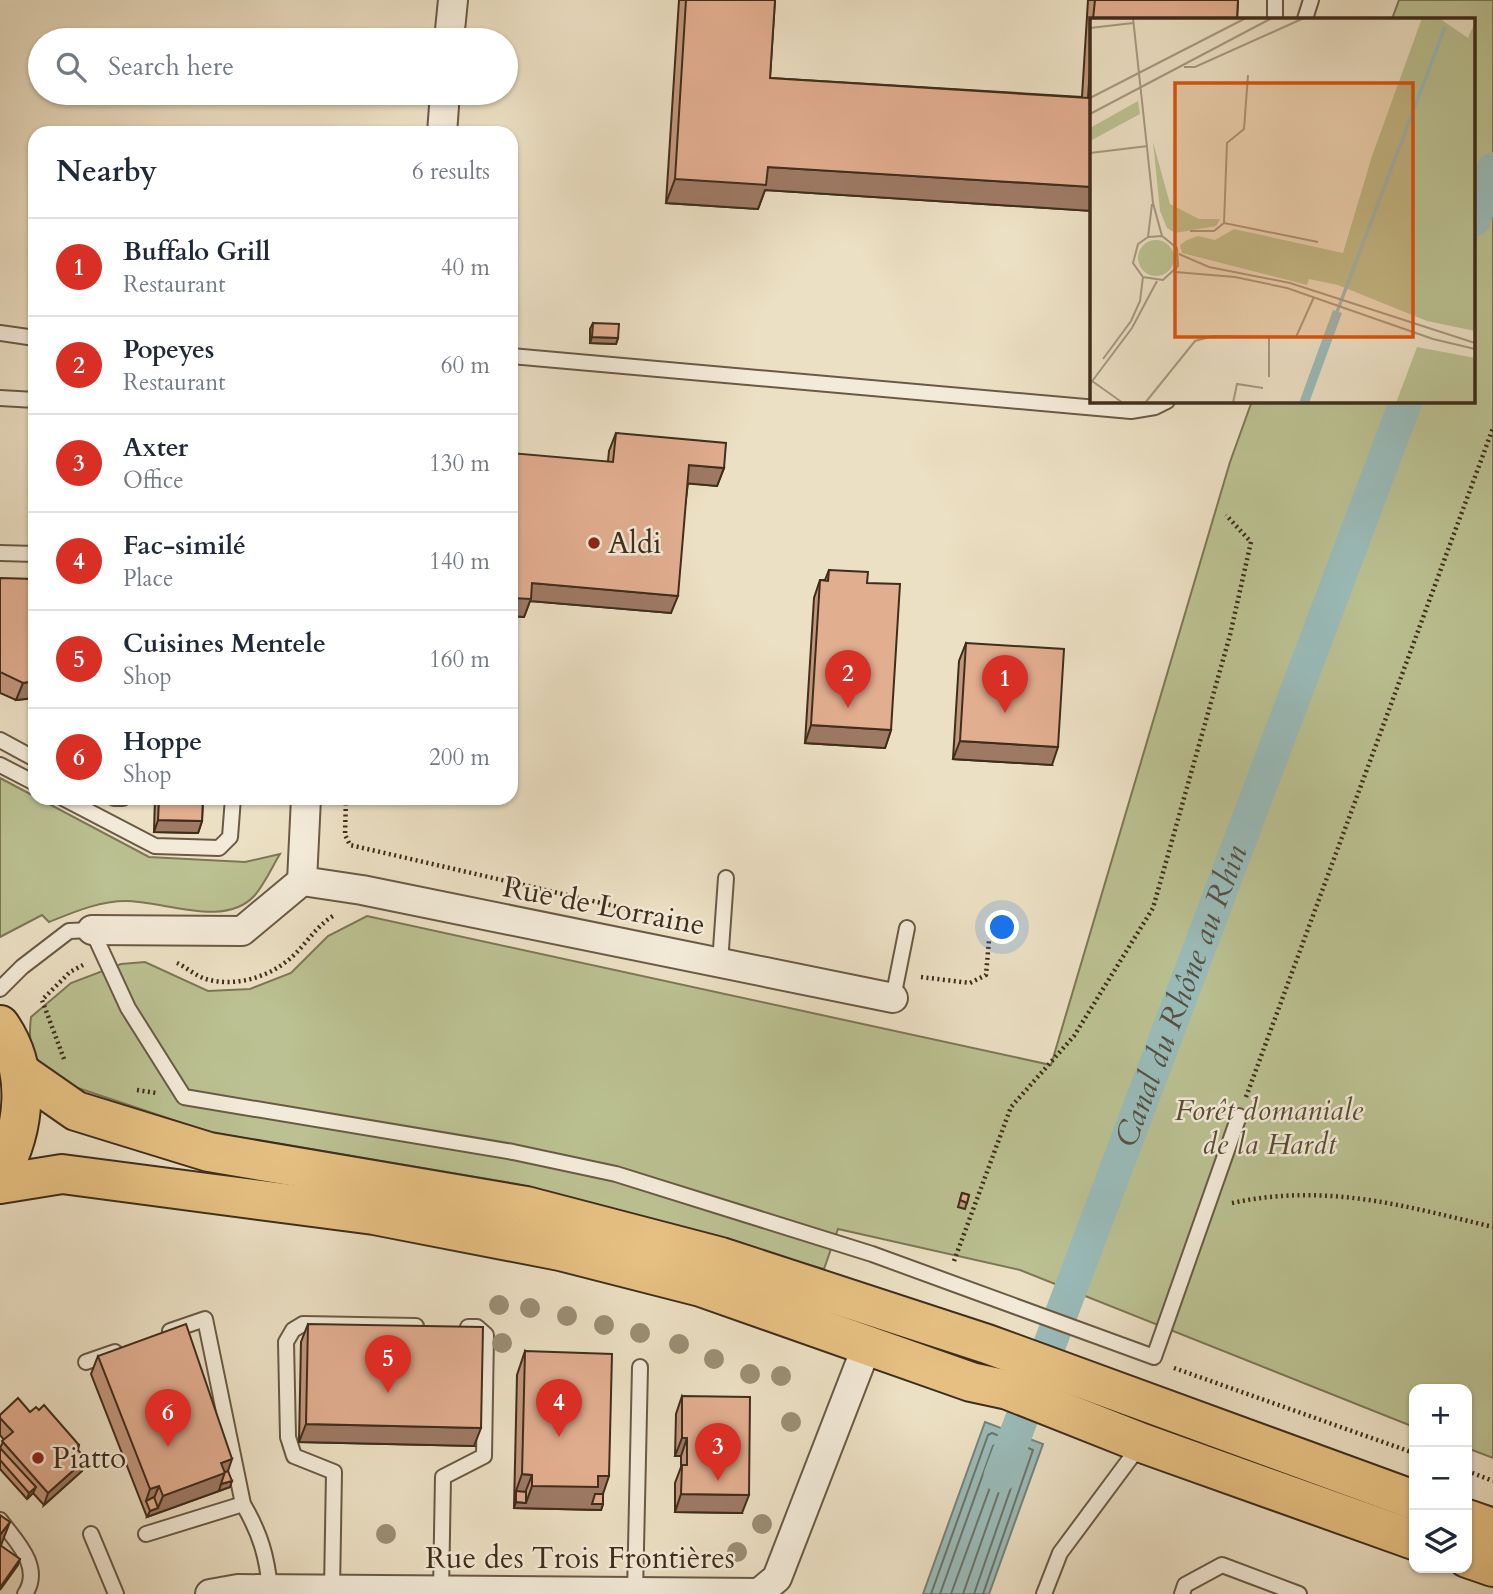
<!DOCTYPE html>
<meta charset="utf-8">
<style>
:root{--surface:#fff;--page:#f6f6f7;--text:#1f2937;--muted:#747a83;--line:#e0e1e3;--accent:#d93025}
body{margin:0;font-family:Cardo,serif;background:var(--page);color:var(--text)}
.controls{position:absolute;right:21px;bottom:21px;display:grid;overflow:hidden;border-radius:14px;box-shadow:0 2px 5px #0004}
.controls button{width:63px;height:63px;display:grid;place-items:center;padding:0;border:0;border-bottom:2px solid var(--line);background:var(--surface);color:var(--text);font:35px sans-serif}
.you{position:absolute;left:1003px;top:928px;width:24px;height:24px;margin:-18px;border:5px solid #fff;border-radius:50%;background:#1a73e8;box-shadow:0 0 0 10px #1a73e833}
.badge{display:grid;place-items:center;width:46px;height:46px;border-radius:50%;background:var(--accent);color:#fff;font-size:23px;font-weight:700}
.pin{position:absolute;translate:-50% -58px;filter:drop-shadow(0 2px 4px #0008)}
.pin::after{content:'';position:absolute;top:37px;width:24px;height:21px;background:inherit;clip-path:polygon(0 0,100% 0,50% 100%)}
.list{margin:0;padding:0;list-style:none}
h2{display:flex;justify-content:space-between;align-items:center;height:91px;margin:0;padding:0 28px;font-size:30px}
h2 small{font-size:23px;font-weight:400;color:var(--muted)}
.list li{display:grid;grid-template-columns:46px 1fr auto;gap:21px;align-items:center;box-sizing:border-box;height:98px;padding:0 28px;border-top:2px solid var(--line)}
.list b{display:block;font-size:26px;white-space:nowrap}
.list p{margin:0;font-size:23px;white-space:nowrap;color:var(--muted)}
.list em{font-size:23px;font-style:normal;color:var(--muted)}
.icon{flex:none;width:38px;height:38px;fill:none;stroke:currentColor;stroke-width:2;stroke-linecap:round;stroke-linejoin:round}
.map{position:relative;flex:none;width:1493px;height:1594px;overflow:hidden}
.search{position:absolute;background:var(--surface);box-shadow:0 2px 5px #0004;left:28px;top:28px;width:490px;height:77px;display:flex;align-items:center;gap:18px;box-sizing:border-box;padding:0 24px;border-radius:38px;color:var(--muted);font-size:26px}
.panel{position:absolute;background:var(--surface);box-shadow:0 2px 5px #0004;left:28px;top:126px;width:490px;height:679px;border-radius:21px}
.map>svg:first-child{display:block}
.green{fill:#bbc192;stroke:#7d7756;stroke-width:2}
.water{fill:#9abcba;stroke:#76837a;stroke-width:2}
.lines{fill:none;stroke-linecap:round;stroke-linejoin:round}
.shore{stroke:#6c746a;stroke-width:2}
.canal{stroke:#9abcba;stroke-width:33}
.service-casing{stroke:#6a5a45;stroke-width:18}
.minor-casing{stroke:#6a5a45;stroke-width:32}
.primary-casing{stroke:#3f2d1b;stroke-width:42}
.path{stroke:#3f2d1b;stroke-width:4.5;stroke-dasharray:2 3.5;stroke-linecap:butt}
.service{stroke:#f3ebd9;stroke-width:14}
.minor{stroke:#f3ebd9;stroke-width:28}
.primary{stroke:#e6c082;stroke-width:38}
.tree{fill:#9b8e74}
.wall{fill:#c2967c;stroke:#3f2d1b;stroke-width:2}
.shaded-wall{fill:#9e7a65;stroke:#3f2d1b;stroke-width:2}
.building{fill:#e2ae90;stroke:#3f2d1b;stroke-width:2}
.poi-dot{fill:#8f2418;stroke:#f3ebd9;stroke-width:2.5}
.labels{text-anchor:middle;dominant-baseline:central;stroke-width:5;stroke-linejoin:round;paint-order:stroke}
.poi-label{font-size:30px;fill:#3f2d1b;stroke:#f3ebd9;text-anchor:start}
.street-label{font-size:30px;fill:#3f2d1b;stroke:#f3ebd9}
.park-label{font-size:30px;font-style:italic;fill:#584b33;stroke:#f3ebd9}
.water-label{font-size:32px;font-style:italic;fill:#565143;stroke:#f3ebd9}
.inset-river{fill:none;stroke:#9abcba;stroke-width:3.5}
.inset-road{fill:none;stroke:#a79880;stroke-width:2}
.view{fill:#d7550e;fill-opacity:0.15;stroke:#d7550e;stroke-width:3.5}
.inset-edge{fill:none;stroke:#3f2d1b;stroke-width:3.5}
</style>
<div class="map">
<svg width="1493" height="1594" viewBox="0 0 1493 1594">
<rect width="100%" height="100%" fill="#ece0c4"/>
<filter id="stains"><feTurbulence type="fractalNoise" baseFrequency=".00286" numOctaves="4"/><feColorMatrix values="0 0 0 0 .2 0 0 0 0 .09 0 0 0 0 .02 0 0 0 .5 -.17"/></filter>
<radialGradient id="worn" r=".72"><stop offset=".6" stop-color="#630" stop-opacity="0"/><stop offset="1" stop-color="#630" stop-opacity=".3"/></radialGradient>
<g class="green">
<path d="M1399 0H1493V1458L1467 1448V1389H1414V1427L1020 1270 838 1229 824 1269 517 1184 209 1132 60 1082C33 1063 27 1049 31 1017L71 983 121 964 145 962 208 991 250 989 291 973 328 936 367 916 1051 1065 1230 462 1252 401H1474V19H1392Z"/>
<path d="M0 778 149 857 245 862 280 854C272 867 265 883 255 895 225 929 164 901 126 901 99 901 74 912 49 922L42 915 0 937Z"/>
</g>
<polygon class="water" points="985,1422 1043,1444 989,1594 923,1594"/>
<g class="lines">
<g class="shore">
<polyline points="931,1594 988,1435 992,1433 1033,1450 983,1594"/>
<polyline points="940,1594 993,1446 997,1444 1020,1452 1022,1456 974,1594"/>
<polyline points="951,1594 1000,1460 1004,1457 1009,1463 963,1594"/>
</g>
<g class="canal">
<polyline points="1474,220 1493,169"/>
<path id="s1" d="M1000 1476 1406 401"/>
</g>
<defs>
<g id="service">
<polyline points="1275,0 1275,19"/>
<polyline points="1305,19 1311,0"/>
<polyline points="0,333 35,338"/>
<polyline points="511,356 1131,411 1155,407 1167,401"/>
<polyline points="0,398 35,400"/>
<polyline points="0,553 35,554"/>
<polyline points="0,740 35,759"/>
<polyline points="0,765 35,783"/>
<polyline points="63,798 155,846 219,848 230,837 233,798"/>
<polyline points="114,798 123,798"/>
<polyline points="720,963 726,878"/>
<polyline points="0,989 22,967 69,931 92,930 128,1008 184,1097 513,1152 616,1174 872,1254 1154,1357 1239,1116"/>
<polyline points="893,998 907,928"/>
<path d="M170 1331 205 1319 243 1504C260 1533 267 1556 270 1589"/>
<polyline points="86,1362 115,1352"/>
<path d="M0 1520C16 1541 43 1567 25 1594"/>
<polyline points="91,1534 116,1594"/>
<polyline points="146,1534 243,1504"/>
<polyline points="332,1590 334,1472 294,1456 288,1437 286,1342 293,1330 303,1324 416,1326"/>
<polyline points="441,1591 443,1477 484,1456 486,1335 477,1327 468,1327"/>
<polyline points="635,1593 640,1367"/>
<polyline points="1044,1594 1060,1553 1141,1444"/>
<polyline points="1182,1594 1185,1585 1222,1565 1299,1594"/>
</g>
<g id="minor">
<polyline points="449,40 453,0"/>
<polyline points="442,133 445,93"/>
<polyline points="302,881 362,890 893,998"/>
<polyline points="92,930 242,931 302,881 306,798"/>
<polyline points="210,1594 238,1589 759,1593 777,1578 868,1343"/>
</g>
<g id="primary">
<path d="M0 1025C32 1071 25 1129 0 1175"/>
<polyline points="20,1072 76,1111 209,1152 526,1206 721,1257 987,1344 1414,1500"/>
<polyline points="0,1184 62,1174 374,1215 560,1251 701,1287 971,1382 1008,1390 1142,1443 1414,1540"/>
<polyline points="1467,1519 1493,1528"/>
<polyline points="1467,1558 1493,1567"/>
</g>
</defs>
<use href="#service" class="service-casing"/>
<use href="#minor" class="minor-casing"/>
<use href="#primary" class="primary-casing"/>
<g class="path">
<polyline points="346,798 345,835 350,845 671,919"/>
<path d="M177 963C186 967 196 976 206 979 237 988 273 976 295 954 308 941 317 926 333 916"/>
<polyline points="921,977 970,983 986,975 989,940"/>
<polyline points="64,1059 42,1000 70,972 83,965"/>
<polyline points="137,1090 156,1093"/>
<polyline points="1246,1097 1493,428"/>
<path d="M1232 1203C1325 1183 1402 1205 1493 1227"/>
<polyline points="954,1261 1011,1107 1074,1036 1153,908 1230,635 1251,542 1226,515"/>
<polyline points="1174,1368 1414,1453"/>
<polyline points="1467,1471 1493,1481"/>
</g>
<use href="#service" class="service"/>
<use href="#minor" class="minor"/>
<use href="#primary" class="primary"/>
</g>
<g class="tree">
<circle cx="499" cy="1305" r="10"/>
<circle cx="530" cy="1308" r="10"/>
<circle cx="567" cy="1316" r="10"/>
<circle cx="604" cy="1325" r="10"/>
<circle cx="640" cy="1333" r="10"/>
<circle cx="502" cy="1343" r="10"/>
<circle cx="679" cy="1344" r="10"/>
<circle cx="714" cy="1359" r="10"/>
<circle cx="750" cy="1374" r="10"/>
<circle cx="781" cy="1376" r="10"/>
<circle cx="791" cy="1422" r="10"/>
<circle cx="762" cy="1524" r="10"/>
<circle cx="386" cy="1534" r="10"/>
<circle cx="737" cy="1552" r="10"/>
</g>
<g class="wall">
<polygon points="679,0 775,0 770,78 1082,97 1088,0 1238,0 1237,19 1092,19 1092,211 765,190 758,209 666,203"/>
<polygon points="593,323 618,338 616,344 590,343 590,329"/>
<polygon points="616,433 724,468 717,486 688,483 671,613 530,601 524,617 511,616 608,461 609,451"/>
<polygon points="829,570 867,583 891,730 885,748 805,743 814,598 820,580 825,580"/>
<polygon points="0,578 35,698 16,700 0,693"/>
<polygon points="966,643 1052,765 953,759 959,661"/>
<polygon points="155,798 203,798 202,821 198,833 154,832"/>
<polygon points="962,1193 969,1195 965,1209 958,1207"/>
<polygon points="308,1324 474,1446 299,1442 301,1342"/>
<polygon points="525,1351 603,1494 603,1504 601,1510 514,1508 517,1375"/>
<polygon points="98,1356 228,1471 230,1487 147,1517 91,1374"/>
<polygon points="682,1396 742,1513 675,1512 675,1483 681,1467 681,1456 675,1456 676,1414"/>
<polygon points="30,1412 79,1445 78,1450 82,1471 44,1505 33,1493 27,1499 0,1469 0,1448 4,1440 0,1435 0,1415"/>
</g>
<g class="shaded-wall">
<polygon points="768,167 1092,187 1092,211 765,190 758,209 666,203 675,179"/>
<polygon points="592,337 618,338 616,344 590,343"/>
<polygon points="689,465 724,468 717,486 683,483"/>
<polygon points="532,583 678,596 671,613 530,601 524,617 511,616 511,598"/>
<polygon points="35,681 35,698 16,700 23,683"/>
<polygon points="811,725 891,730 885,748 805,743"/>
<polygon points="960,741 1058,747 1052,765 953,759"/>
<polygon points="158,820 202,821 198,833 154,832"/>
<polygon points="306,1424 481,1428 474,1446 299,1442"/>
<polygon points="682,1438 687,1438 681,1456 675,1456"/>
<polygon points="86,1459 82,1471 44,1505 48,1493"/>
<polygon points="232,1459 226,1477 224,1477 219,1491 147,1517 150,1511 158,1508 163,1496 221,1463"/>
<polygon points="522,1474 532,1475 523,1498 516,1491"/>
<polygon points="598,1476 609,1476 601,1500 603,1504 601,1510 514,1508 516,1502 526,1503 532,1486"/>
<polygon points="232,1481 230,1487 219,1491 221,1484"/>
<polygon points="159,1486 152,1503 146,1501 150,1489"/>
<polygon points="36,1487 33,1493 27,1499 29,1493"/>
<polygon points="681,1494 749,1495 742,1513 675,1512"/>
<polygon points="10,1522 1,1545 0,1547 0,1535"/>
<polygon points="20,1559 18,1565 0,1590 1,1586"/>
</g>
<g class="building">
<polygon points="686,0 775,0 770,78 1088,98 1092,38 1092,187 768,167 766,185 675,179"/>
<polygon points="1095,0 1238,0 1237,19 1093,19"/>
<polygon points="593,323 619,324 618,338 592,337"/>
<polygon points="616,433 726,443 724,468 689,465 678,596 532,583 531,599 511,598 511,453 613,462"/>
<polygon points="829,570 868,572 867,583 900,584 891,730 811,725 820,580 828,581"/>
<polygon points="0,578 35,579 35,681 23,683 0,672"/>
<polygon points="966,643 1064,649 1058,747 960,741"/>
<polygon points="159,798 203,798 202,821 158,820"/>
<polygon points="962,1193 969,1195 967,1203 960,1200"/>
<polygon points="186,1324 232,1459 221,1463 225,1473 163,1496 159,1486 150,1489 98,1356"/>
<polygon points="308,1324 483,1327 481,1428 306,1424"/>
<polygon points="525,1351 612,1354 609,1476 598,1476 598,1487 532,1486 532,1475 522,1474"/>
<polygon points="682,1396 750,1397 749,1495 681,1494 682,1465 687,1465 687,1438 682,1438"/>
<polygon points="18,1398 30,1412 36,1407 39,1410 44,1405 79,1445 76,1448 86,1459 48,1493 2,1441 13,1432 0,1418 0,1415"/>
<polygon points="0,1448 36,1487 29,1493 0,1460"/>
<polygon points="228,1471 232,1481 221,1484 225,1472"/>
<polygon points="516,1491 526,1492 526,1503 516,1502"/>
<polygon points="595,1494 603,1494 603,1504 592,1504"/>
<polygon points="154,1497 158,1508 150,1511 146,1501"/>
<polygon points="0,1515 10,1522 0,1535"/>
<polygon points="0,1545 20,1559 1,1586 0,1586"/>
</g>
<g class="poi-dot">
<circle cx="594" cy="543" r="7"/>
<circle cx="38" cy="1458" r="7"/>
</g>
<g class="labels">
<g class="poi-label">
<text x="608" y="543">Aldi</text>
<text x="52" y="1458">Piatto</text>
</g>
<g class="street-label">
<text transform="translate(604 906) rotate(11)">Rue de Lorraine</text>
<text x="580" y="1558">Rue des Trois Frontières</text>
</g>
<g class="park-label">
<text x="1269" y="1110">Forêt domaniale<tspan x="1269" dy="34">de la Hardt</tspan></text>
</g>
<g class="water-label">
<text stroke="none"><textPath href="#s1" startOffset="513">Canal du Rhône au Rhin</textPath></text>
</g>
</g>
<g transform="translate(1090 18)">
<rect width="385" height="385" fill="#ece0c4"/>
<path d="M332 0H349L378 20 385 4V313L337 303 248 267 219 261 217 267 92 235 90 227 97 222 108 218 125 222 144 211 253 235 282 138ZM48 83 50 96 0 123V110ZM63 124 80 186 109 201H130L126 208 85 215 77 210 70 193ZM48 240a18 18 0 1 1 36 0a18 18 0 1 1-36 0ZM327 329 385 340V385H306Z" fill="#bbc192"/>
<path d="M243 292 252 295 219 385H209Z" fill="#9abcba"/>
<path class="inset-river" d="M245 299 355 9"/>
<path class="inset-road" d="M43 0 63 185 72 218M0 10 43 5M94 49H105L214 0M0 80 156 0M0 96 182 0M0 135 58 128M134 205 228 224M100 213H124L134 205 137 125 154 111 158 57M58 219 72 218 87 230 88 248 73 262 53 259 43 245 48 226 58 219 62 186M89 236 119 249 200 265 385 325M85 254 145 259 197 270 343 321 385 331M179 319V359M13 341 41 303 50 283 53 259M2 363 33 385M0 366 42 310 67 263M55 385 105 323 123 318 206 319 224 279M143 385 147 366 173 370"/>
<path class="view" d="M85 65H323V319H85Z"/>
<rect width="385" height="385" class="inset-edge"/>
</g>
<rect width="100%" height="100%" filter="url(#stains)"/>
<rect width="100%" height="100%" fill="url(#worn)"/>
</svg>
<div class="controls">
<button>+</button>
<button>−</button>
<button><svg class="icon" aria-label="layers" viewBox="0 0 24 24"><path d="M12 4l9 5-9 5-9-5zM3 14l9 5 9-5"/></svg></button>
</div>
<div class="you"></div>
<div class="pin badge" style="left:1005px;top:713px">1</div>
<div class="pin badge" style="left:848px;top:708px">2</div>
<div class="pin badge" style="left:718px;top:1481px">3</div>
<div class="pin badge" style="left:559px;top:1437px">4</div>
<div class="pin badge" style="left:388px;top:1393px">5</div>
<div class="pin badge" style="left:168px;top:1447px">6</div>
<div class="search"><svg class="icon" aria-label="search" viewBox="0 0 24 24"><circle cx="10" cy="10" r="6"/><path d="M15 15l6 6"/></svg>Search here</div>
<section class="panel">
<h2>Nearby<small>6 results</small></h2>
<ul class="list">
<li><span class="badge">1</span><div><b>Buffalo Grill</b><p>Restaurant</p></div><em>40 m</em></li>
<li><span class="badge">2</span><div><b>Popeyes</b><p>Restaurant</p></div><em>60 m</em></li>
<li><span class="badge">3</span><div><b>Axter</b><p>Office</p></div><em>130 m</em></li>
<li><span class="badge">4</span><div><b>Fac-similé</b><p>Place</p></div><em>140 m</em></li>
<li><span class="badge">5</span><div><b>Cuisines Mentele</b><p>Shop</p></div><em>160 m</em></li>
<li><span class="badge">6</span><div><b>Hoppe</b><p>Shop</p></div><em>200 m</em></li>
</ul>
</section>
</div>
